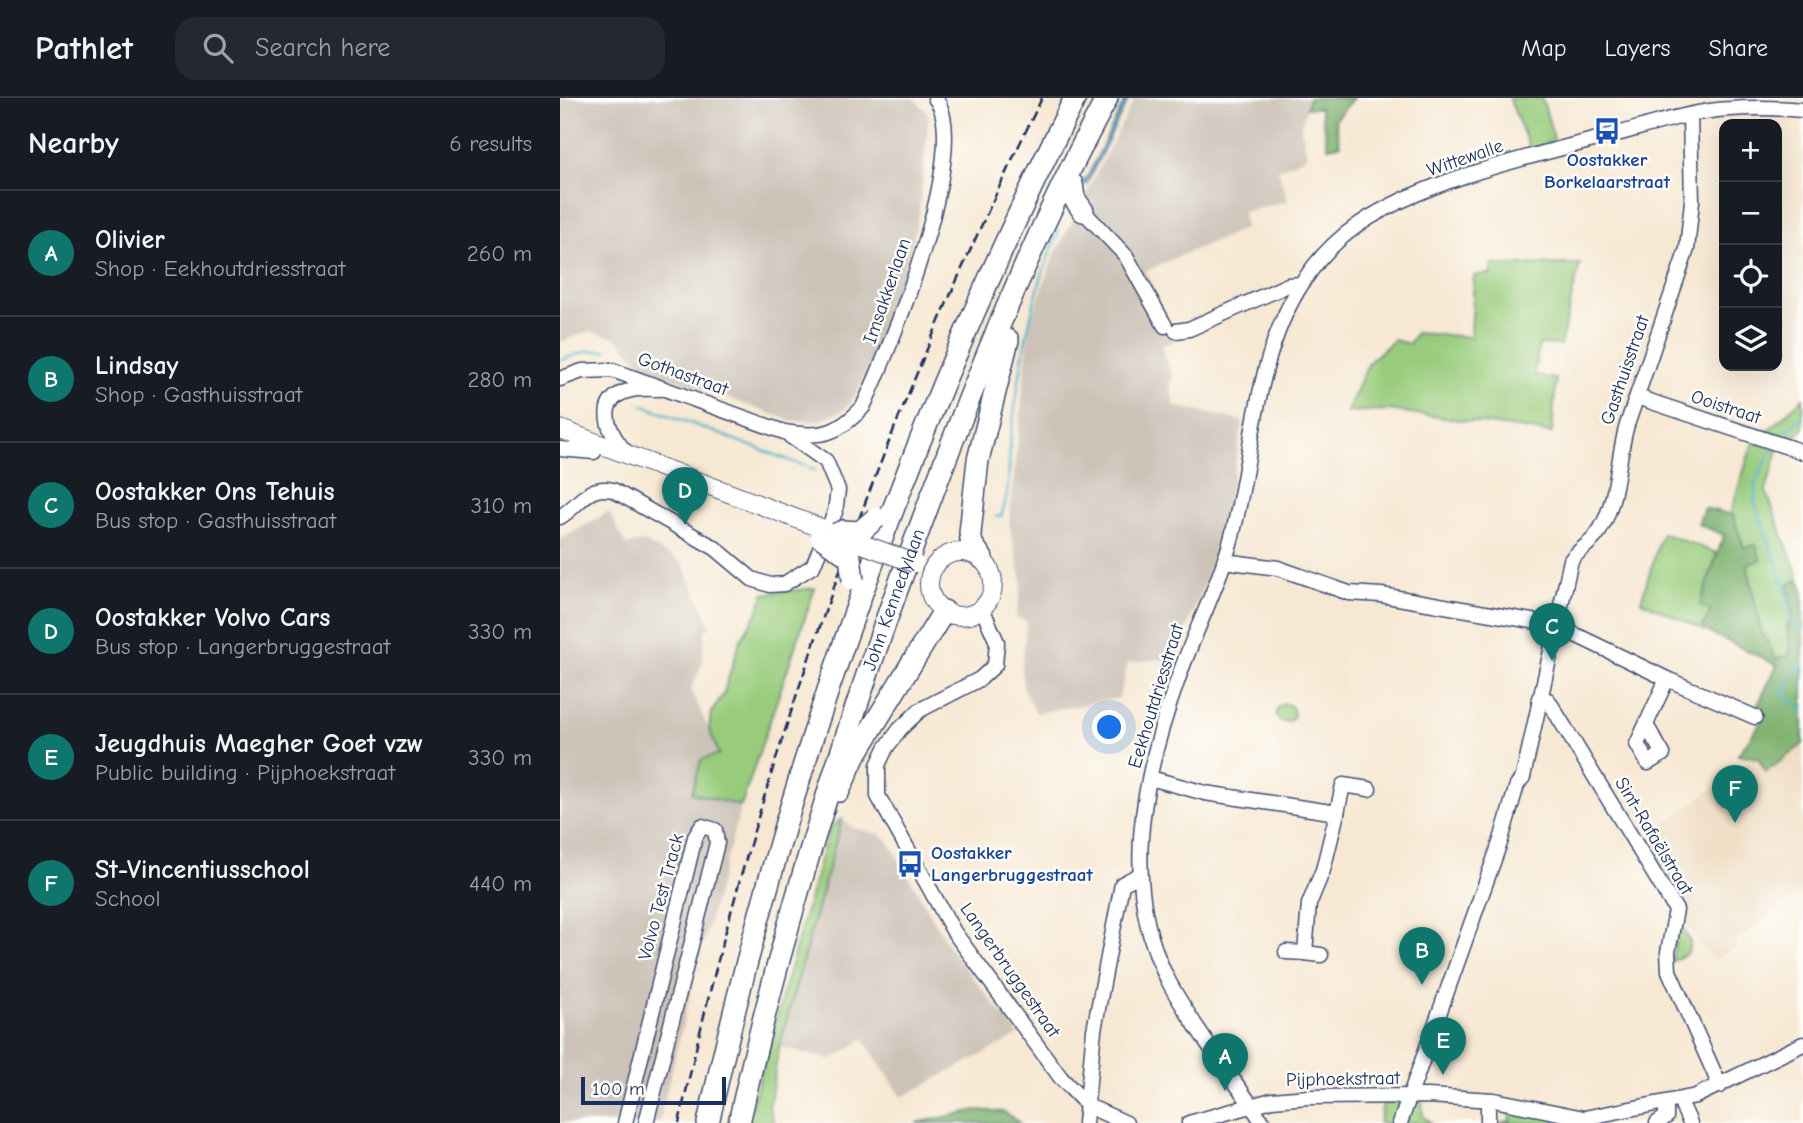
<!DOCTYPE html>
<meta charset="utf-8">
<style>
:root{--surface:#171b24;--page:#242831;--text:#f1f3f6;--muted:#9ea1a6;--line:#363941;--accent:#0f766e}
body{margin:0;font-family:"Comic Neue",sans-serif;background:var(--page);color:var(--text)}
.controls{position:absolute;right:21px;top:21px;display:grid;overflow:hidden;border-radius:14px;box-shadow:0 7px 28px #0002}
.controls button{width:63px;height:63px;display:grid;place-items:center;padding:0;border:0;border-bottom:2px solid var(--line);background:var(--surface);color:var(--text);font:35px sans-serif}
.scale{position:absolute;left:21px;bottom:18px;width:145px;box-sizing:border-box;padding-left:7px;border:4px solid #1b2f5e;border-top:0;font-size:19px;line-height:24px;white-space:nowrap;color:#1b2f5e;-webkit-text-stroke:5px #fdfcf7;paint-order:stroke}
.you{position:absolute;left:550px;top:630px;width:24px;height:24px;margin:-18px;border:5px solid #fff;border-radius:50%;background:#1a73e8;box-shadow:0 0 0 10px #1a73e833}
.badge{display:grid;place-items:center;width:46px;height:46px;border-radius:50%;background:var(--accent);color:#fff;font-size:23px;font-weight:700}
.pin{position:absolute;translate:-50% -58px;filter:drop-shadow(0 2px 4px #0008)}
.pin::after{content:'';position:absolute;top:37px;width:24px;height:21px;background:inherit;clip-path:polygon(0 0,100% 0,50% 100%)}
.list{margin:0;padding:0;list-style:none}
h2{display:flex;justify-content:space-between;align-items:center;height:91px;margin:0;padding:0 28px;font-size:30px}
h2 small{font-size:23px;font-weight:400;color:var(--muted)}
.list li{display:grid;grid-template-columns:46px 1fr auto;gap:21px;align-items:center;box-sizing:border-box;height:126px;padding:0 28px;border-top:2px solid var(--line)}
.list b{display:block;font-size:26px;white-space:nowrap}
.list p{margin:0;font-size:23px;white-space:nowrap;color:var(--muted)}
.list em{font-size:23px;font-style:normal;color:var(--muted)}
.icon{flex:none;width:38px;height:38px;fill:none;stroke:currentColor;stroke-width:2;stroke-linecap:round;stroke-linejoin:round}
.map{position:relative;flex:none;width:1243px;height:1025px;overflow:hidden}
header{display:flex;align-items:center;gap:42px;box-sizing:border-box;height:98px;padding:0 35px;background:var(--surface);border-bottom:2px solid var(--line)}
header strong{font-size:33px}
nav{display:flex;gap:38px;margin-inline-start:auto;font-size:24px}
.search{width:490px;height:63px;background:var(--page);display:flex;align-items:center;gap:18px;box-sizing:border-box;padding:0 24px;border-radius:21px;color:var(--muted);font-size:26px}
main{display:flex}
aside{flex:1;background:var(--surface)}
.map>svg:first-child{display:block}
.built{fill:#edd7ba}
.industrial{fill:#ccc2b8}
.green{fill:#98cc7c;stroke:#5a7e6d;stroke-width:2}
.forest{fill:#7ab06c;stroke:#4a7065;stroke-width:2}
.water{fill:#4eb4cd;stroke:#347296;stroke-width:2}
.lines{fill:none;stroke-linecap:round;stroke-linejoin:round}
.stream{stroke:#4eb4cd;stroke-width:2.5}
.minor-casing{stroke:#3c4b70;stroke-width:17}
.major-casing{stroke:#3c4b70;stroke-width:20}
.highway-casing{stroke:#3c4b70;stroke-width:24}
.minor{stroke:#fff;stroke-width:14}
.major{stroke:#fff;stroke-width:18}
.highway{stroke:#fff;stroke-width:21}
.rail{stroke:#1b2f5e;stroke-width:2.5;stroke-dasharray:10 5;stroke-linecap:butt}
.major-bridge-casing{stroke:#3c4b70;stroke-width:20;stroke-linecap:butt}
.highway-bridge-casing{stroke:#3c4b70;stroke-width:24;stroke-linecap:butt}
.major-bridge{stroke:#fff;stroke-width:18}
.highway-bridge{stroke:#fff;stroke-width:21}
.labels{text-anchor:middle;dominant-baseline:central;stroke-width:5;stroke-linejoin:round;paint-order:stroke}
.street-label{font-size:19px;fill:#1b2f5e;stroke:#fdfcf7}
.transit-label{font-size:19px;font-weight:bold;fill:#164399;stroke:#fdfcf7}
</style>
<header>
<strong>Pathlet</strong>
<div class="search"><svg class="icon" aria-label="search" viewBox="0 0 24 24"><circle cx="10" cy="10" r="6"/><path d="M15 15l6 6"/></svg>Search here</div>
<nav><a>Map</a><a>Layers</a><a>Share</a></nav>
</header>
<main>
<aside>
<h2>Nearby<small>6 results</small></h2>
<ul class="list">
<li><span class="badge">A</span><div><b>Olivier</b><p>Shop · Eekhoutdriesstraat</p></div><em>260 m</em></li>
<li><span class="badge">B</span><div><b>Lindsay</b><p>Shop · Gasthuisstraat</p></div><em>280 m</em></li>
<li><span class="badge">C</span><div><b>Oostakker Ons Tehuis</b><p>Bus stop · Gasthuisstraat</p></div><em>310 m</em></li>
<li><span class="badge">D</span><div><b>Oostakker Volvo Cars</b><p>Bus stop · Langerbruggestraat</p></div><em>330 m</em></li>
<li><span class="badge">E</span><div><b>Jeugdhuis Maegher Goet vzw</b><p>Public building · Pijphoekstraat</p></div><em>330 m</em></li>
<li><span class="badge">F</span><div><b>St-Vincentiusschool</b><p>School</p></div><em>440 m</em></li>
</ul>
</aside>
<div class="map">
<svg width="1243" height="1025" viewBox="0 0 1243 1025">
<rect width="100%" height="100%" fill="#fdfcf7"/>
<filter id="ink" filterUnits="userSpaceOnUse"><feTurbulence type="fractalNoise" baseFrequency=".0143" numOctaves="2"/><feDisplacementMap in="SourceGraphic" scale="14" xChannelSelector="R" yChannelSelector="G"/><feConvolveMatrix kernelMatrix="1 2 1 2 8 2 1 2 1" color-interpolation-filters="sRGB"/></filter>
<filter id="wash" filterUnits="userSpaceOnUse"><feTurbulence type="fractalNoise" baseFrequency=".00686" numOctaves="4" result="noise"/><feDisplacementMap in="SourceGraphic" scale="28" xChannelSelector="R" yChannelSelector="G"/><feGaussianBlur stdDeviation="1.57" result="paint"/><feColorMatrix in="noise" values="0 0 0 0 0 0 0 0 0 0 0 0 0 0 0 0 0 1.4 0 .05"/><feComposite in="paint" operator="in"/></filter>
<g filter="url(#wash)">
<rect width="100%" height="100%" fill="#f7e8d3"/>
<polygon class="built" points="1243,621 1243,793 1174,844 1177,849 1153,863 1122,820 1081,745"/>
<g class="industrial">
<polygon points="0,0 353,0 369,16 359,116 339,198 297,296 285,311 259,323 231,323 84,270 57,240 30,233 0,244"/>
<polygon points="575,0 749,0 741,29 747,58 718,72 728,103 683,114 685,130 585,173 617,242 601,248 614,283 610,285 614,308 683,323 661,442 613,566 600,561 568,565 559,600 476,615 464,593 461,573 467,523 456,520 462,484 449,425 470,225 493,160"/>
<polygon points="49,414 66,447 84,444 122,464 151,529 145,531 142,566 131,591 159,656 132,695 181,708 134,878 99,1025 0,1025 0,441"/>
<polygon points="282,721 293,730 319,736 328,742 390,851 459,937 342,999 303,941 271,962 219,949"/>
</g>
<g class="green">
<polygon points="949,0 982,0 994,41 971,53"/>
<polygon points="1020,166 1000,247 979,246 974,277 996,281 992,335 829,312 787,314 809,264 834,242 849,246 856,235 911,239 914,178 931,176 931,167"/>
<polygon points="1243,300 1243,331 1230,344 1205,335"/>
<polygon points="1193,344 1218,352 1206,393 1239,481 1228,486 1233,517 1227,528 1231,557 1216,561 1200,530 1187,465 1200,462 1196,447 1184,451 1173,417 1170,416"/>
<polygon points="1102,435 1157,455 1140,507 1151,512 1142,531 1081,503"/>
<polygon points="255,490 181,708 132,695 141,662 159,656 149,631 151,615 163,597 180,543 197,515 204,496"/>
<circle cx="725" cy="615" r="9"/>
<polygon points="282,721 219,949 209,1009 214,1025 187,1025 267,737 274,726"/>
<polygon points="1099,758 1112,772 1110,779 1103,778 1094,762"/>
<polygon points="1120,825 1130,844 1128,855 1111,864"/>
<polygon points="862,1003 863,1018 871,1025 819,1025 823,1005"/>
<polygon points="949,1010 995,1018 996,1025 941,1025 950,1023"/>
</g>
<g class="forest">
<polygon points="749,0 794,0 775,22 780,47 768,49 760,10 746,10"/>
<polygon points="1144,410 1173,417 1184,450 1196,447 1201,462 1187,466 1200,530 1216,561 1230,557 1227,528 1233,517 1228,486 1239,481 1243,492 1243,646 1206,674 1198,660 1178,657 1206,617 1195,613 1217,567 1142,531 1151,513 1140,507 1164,437 1138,426"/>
<polygon points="417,1012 444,1014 460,1025 356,1025"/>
</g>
<polygon class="water" points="566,0 569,0 526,87 521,85 528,78"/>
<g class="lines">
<g class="stream">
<polyline points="0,262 28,253 47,253"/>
<polyline points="82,307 255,372"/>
<polyline points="1220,341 1243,317"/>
<polyline points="1214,349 1195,384 1195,405 1226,492 1229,517 1233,525 1243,532"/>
<path d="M436 419 441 418C451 393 448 364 451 338 461 267 469 199 499 133"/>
<polyline points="1243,566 1229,582 1224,596 1243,612"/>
</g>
</g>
</g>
<g filter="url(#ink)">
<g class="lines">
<defs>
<g id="minor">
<polyline points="523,113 566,158 605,228"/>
<polyline points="616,233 629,231 728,187 741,186"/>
<path d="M0 281 22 273 52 272 224 334C261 340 277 337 303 309 328 256 414 47 375 0"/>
<polyline points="1077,299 1243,354"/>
<polyline points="0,351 34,354"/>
<path d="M68 356C48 337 32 300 72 292 81 290 91 291 100 291"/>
<path d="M0 419C20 407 27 386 53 392L155 450 192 481 210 487 224 486 253 468 275 414 278 392 266 363 230 338"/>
<polyline points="664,463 718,470 789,495 821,497 995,527 1107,581 1195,619"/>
<polyline points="422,510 437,544 435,567 420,581 360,612 340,631 326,650 318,667 318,698 394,834 501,980 528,1008 566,1025"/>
<polyline points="979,600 988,602 1116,812 1108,854 1109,873 1160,988"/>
<polyline points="1086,627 1103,656 1088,665 1077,646 1107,581"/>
<polyline points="590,680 645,695 777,715 763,772 749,806 745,855 726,854"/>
<polyline points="777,715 783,687 809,691"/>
<polyline points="745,855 761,857"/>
<polyline points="928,1002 928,1025"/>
<polyline points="1120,1003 1130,1025"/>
<polyline points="65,1025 135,739 142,728 155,732 157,745 86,1025"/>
<polyline points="525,1025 534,932 562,786 579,777"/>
<polyline points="629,1025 712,1002 748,999 868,998 934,1002 1024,1020 1136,998 1243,946"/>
<path d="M703 1025C673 979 637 935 610 886 559 791 582 681 617 584 633 536 658 490 671 442 694 357 693 260 743 184 757 162 776 142 798 127 867 80 977 57 1057 36 1094 26 1132 13 1170 11 1194 9 1219 10 1243 12"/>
<path d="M840 1025 941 742 957 687 963 679 1011 462C1018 453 1028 447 1035 439 1058 411 1057 359 1067 327L1127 151 1132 103 1130 17"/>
<polyline points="1097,1025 1106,1019 1106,1006"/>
</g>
<g id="major">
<polyline points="0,331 261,430"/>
<circle cx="401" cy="486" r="32"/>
</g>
<g id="highway">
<polyline points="512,86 514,100 523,113"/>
<polyline points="422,460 412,446 410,435 418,362 448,242"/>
<polyline points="279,693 294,659 384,513"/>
<path d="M148 1025C226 671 352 324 515 0"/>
<path id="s1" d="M179 1025C222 828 283 637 353 448 409 296 470 143 547 0"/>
</g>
</defs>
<use href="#minor" class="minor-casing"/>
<use href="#major" class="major-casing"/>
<use href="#highway" class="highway-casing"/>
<use href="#minor" class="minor"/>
<use href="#major" class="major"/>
<use href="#highway" class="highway"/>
<path class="rail" d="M119 1025C197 669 321 327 482 0"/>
<defs>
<polyline id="major-bridge" points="278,437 354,465"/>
<g id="highway-bridge">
<polyline points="276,436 283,433 300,434 316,420"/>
<polyline points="261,439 290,459 293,482"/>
</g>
</defs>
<use href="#major-bridge" class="major-bridge-casing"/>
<use href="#highway-bridge" class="highway-bridge-casing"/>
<use href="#major-bridge" class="major-bridge"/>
<use href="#highway-bridge" class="highway-bridge"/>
</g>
</g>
<defs>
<symbol id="bus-bare" viewBox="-9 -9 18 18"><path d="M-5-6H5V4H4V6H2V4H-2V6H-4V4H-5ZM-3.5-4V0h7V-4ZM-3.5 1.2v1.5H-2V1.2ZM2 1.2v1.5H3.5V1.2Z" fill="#1a4fb4" stroke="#fdfcf7" stroke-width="2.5" paint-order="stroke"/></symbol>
</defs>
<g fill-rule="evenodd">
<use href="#bus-bare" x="1028" y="14" width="38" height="38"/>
<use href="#bus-bare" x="331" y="747" width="38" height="38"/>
</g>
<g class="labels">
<g class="street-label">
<text transform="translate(905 60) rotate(-19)">Wittewalle</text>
<text transform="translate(327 193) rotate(-71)">Imsakkerlaan</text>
<text transform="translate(1065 272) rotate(-71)">Gasthuisstraat</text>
<text transform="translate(123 276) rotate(20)">Gothastraat</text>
<text transform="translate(1166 309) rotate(18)">Ooistraat</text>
<text stroke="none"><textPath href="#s1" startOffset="546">John Kennedylaan</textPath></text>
<text transform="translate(596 598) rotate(-73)">Eekhoutdriesstraat</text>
<text transform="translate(1094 738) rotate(59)">Sint-Rafaëlstraat</text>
<text transform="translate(101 799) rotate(-75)">Volvo Test Track</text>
<text transform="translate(450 872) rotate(55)">Langerbruggestraat</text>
<text transform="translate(783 981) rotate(-1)">Pijphoekstraat</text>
</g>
<g class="transit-label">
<text x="1047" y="62">Oostakker<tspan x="1047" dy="22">Borkelaarstraat</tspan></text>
<text x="371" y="755" text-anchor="start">Oostakker<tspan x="371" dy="22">Langerbruggestraat</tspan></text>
</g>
</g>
</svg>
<div class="controls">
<button>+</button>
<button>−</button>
<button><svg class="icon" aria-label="locate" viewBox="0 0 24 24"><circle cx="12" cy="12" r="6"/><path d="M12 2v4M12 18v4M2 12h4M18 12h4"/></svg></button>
<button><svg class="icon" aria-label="layers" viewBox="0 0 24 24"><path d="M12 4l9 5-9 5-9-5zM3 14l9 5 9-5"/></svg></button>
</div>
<div class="scale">100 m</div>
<div class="you"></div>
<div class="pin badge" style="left:665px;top:993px">A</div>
<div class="pin badge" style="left:862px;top:887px">B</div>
<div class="pin badge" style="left:992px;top:563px">C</div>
<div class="pin badge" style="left:125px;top:427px">D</div>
<div class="pin badge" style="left:883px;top:977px">E</div>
<div class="pin badge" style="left:1175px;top:725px">F</div>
</div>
</main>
